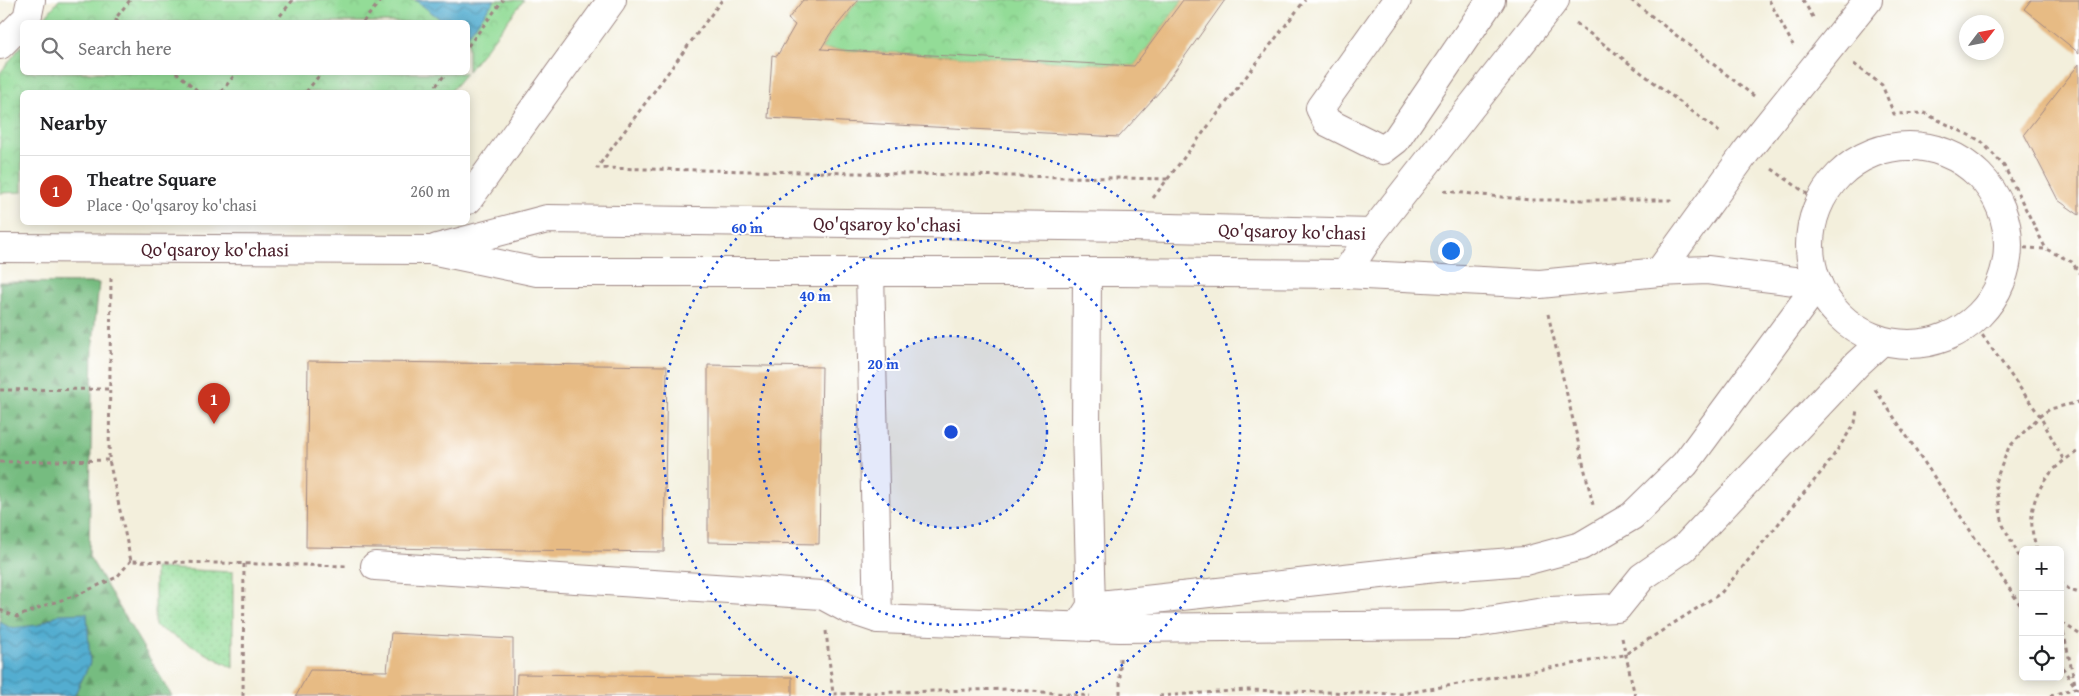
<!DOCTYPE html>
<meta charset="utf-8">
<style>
:root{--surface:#fff;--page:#f2f2f2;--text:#202124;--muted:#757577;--line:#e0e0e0;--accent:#c8321e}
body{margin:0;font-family:"Gentium Book Plus",serif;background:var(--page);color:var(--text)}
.controls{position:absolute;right:15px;bottom:15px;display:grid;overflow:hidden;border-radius:8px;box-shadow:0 2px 12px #0003}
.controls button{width:45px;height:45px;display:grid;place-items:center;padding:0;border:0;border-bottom:1px solid var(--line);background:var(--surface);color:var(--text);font:25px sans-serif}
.compass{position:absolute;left:1959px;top:15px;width:45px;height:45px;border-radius:50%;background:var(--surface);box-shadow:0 2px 12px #0003;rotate:58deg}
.you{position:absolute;left:1450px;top:250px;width:18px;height:18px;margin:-12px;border:4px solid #fff;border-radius:50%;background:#1a73e8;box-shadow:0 0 0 8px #1a73e833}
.badge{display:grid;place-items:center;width:32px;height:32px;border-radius:50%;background:var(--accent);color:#fff;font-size:16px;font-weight:700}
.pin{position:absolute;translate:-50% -41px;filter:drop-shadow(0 1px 2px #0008)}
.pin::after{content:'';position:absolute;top:26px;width:18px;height:15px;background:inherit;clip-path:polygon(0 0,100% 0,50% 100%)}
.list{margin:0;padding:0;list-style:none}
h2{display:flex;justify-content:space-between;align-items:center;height:65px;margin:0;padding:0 20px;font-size:21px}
h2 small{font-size:16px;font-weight:400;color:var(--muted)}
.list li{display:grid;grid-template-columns:32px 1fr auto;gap:15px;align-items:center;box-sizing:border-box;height:70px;padding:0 20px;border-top:1px solid var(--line)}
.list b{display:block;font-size:19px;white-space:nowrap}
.list p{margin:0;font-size:16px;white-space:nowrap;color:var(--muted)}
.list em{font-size:16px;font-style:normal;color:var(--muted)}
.icon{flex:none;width:28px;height:28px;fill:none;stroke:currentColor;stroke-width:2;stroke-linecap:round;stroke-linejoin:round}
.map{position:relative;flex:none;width:2079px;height:696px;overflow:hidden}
.search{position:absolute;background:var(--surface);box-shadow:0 2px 12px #0003;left:20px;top:20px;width:450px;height:55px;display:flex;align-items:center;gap:12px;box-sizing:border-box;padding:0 18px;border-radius:8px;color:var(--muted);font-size:19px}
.panel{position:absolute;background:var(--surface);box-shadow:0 2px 12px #0003;left:20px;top:90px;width:450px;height:135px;border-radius:8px}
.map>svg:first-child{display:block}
.grass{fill:url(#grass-dots);stroke:#6e7e61}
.forest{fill:url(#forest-firs);stroke:#606e56}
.park{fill:url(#park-crowns);stroke:#6e7e61}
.water{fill:url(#water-waves);stroke:#4e667e}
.building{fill:#e7bb84}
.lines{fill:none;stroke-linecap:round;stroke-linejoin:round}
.minor-casing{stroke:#9e8784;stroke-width:30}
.path{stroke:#9e8784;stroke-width:3;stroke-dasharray:4 4;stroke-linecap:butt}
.minor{stroke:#fff;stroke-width:28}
.ring{fill:none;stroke:#1d4ed8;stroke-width:2.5;stroke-dasharray:2.5 5}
.labels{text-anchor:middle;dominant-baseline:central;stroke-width:4;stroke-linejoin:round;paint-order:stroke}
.street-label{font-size:19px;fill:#4a1f2b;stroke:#fff}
.centre{fill:#1d4ed8;stroke:#fff;stroke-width:2.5}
.ring-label{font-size:15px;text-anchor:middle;font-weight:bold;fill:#1d4ed8;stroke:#fff;stroke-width:4;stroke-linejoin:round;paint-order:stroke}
</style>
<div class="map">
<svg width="2079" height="696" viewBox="0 0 2079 696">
<defs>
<pattern id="grass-dots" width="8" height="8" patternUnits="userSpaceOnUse" patternTransform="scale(1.25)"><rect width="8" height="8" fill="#93dc97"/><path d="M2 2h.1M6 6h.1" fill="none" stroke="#80bc82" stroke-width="1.8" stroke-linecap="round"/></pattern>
<pattern id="forest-firs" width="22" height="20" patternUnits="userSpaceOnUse" patternTransform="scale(1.25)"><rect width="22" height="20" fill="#76bc80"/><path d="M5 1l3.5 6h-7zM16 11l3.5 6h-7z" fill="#639869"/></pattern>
<pattern id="park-crowns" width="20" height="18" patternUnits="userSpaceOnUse" patternTransform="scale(1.25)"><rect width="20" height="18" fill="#93dc97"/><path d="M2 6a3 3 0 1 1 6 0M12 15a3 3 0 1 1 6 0" fill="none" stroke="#80bc82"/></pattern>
<pattern id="water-waves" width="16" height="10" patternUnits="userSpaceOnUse" patternTransform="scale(1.25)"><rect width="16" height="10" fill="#52add0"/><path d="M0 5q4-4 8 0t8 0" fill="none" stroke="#468ca9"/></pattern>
</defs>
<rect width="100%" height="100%" fill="#fff"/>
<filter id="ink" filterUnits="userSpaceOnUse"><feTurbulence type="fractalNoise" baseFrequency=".02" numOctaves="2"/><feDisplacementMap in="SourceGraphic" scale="10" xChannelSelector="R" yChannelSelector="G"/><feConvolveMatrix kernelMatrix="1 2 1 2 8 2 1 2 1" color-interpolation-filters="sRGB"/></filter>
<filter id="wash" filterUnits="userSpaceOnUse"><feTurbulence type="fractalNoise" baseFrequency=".0096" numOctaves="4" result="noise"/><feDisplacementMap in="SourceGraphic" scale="20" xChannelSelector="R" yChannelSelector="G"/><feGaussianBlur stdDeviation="1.12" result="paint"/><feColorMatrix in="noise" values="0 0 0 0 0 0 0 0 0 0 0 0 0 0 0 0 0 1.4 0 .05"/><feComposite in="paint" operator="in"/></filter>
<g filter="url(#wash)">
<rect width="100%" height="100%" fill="#f3efdc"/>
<polygon class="grass" points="155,568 233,572 233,668 155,626"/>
<polygon class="forest" points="0,282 99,283 93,344 89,556 172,696 0,696"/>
<g class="park">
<polygon points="59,0 524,0 468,71 468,22 41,22"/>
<polygon points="858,0 1183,0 1134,66 821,49 830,34"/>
<polygon points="22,45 22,72 466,73 450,92 22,92 22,192 0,193 0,73"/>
</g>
<g class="water">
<polygon points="415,0 495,0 468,35 468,22 444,22"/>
<polygon points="87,613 90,663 74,696 0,696 0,622 11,628 38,625 59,614"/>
</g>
<g id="blocks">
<g class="building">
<polygon points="803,0 858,0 830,34 821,49 1134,66 1183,0 1225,0 1161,90 1119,137 768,118 772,55 777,56 795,25 788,19"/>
<polygon points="2031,0 2079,0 2079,53 2024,9"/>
<polygon points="2079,64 2079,215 2058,200 2024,134"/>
<polygon points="308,361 667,366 664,552 306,547"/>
<polygon points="708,365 822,367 819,544 708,542"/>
<polygon points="391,633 513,639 513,696 296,696 310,670 387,671"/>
<polygon points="517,674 792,677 792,696 516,696"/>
</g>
</g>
</g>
<g filter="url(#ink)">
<use href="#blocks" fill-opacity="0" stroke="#9e8784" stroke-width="1"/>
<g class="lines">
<defs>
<g id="minor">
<polyline points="1397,0 1320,108 1327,122 1383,150 1396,140 1491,0"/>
<polyline points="23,22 27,19 31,0"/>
<polyline points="0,45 22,23"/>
<circle cx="1909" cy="245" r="99"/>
<polyline points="468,200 612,0"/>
<path id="s1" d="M0 248 431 250 537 272H1116L1345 274 1372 233 1555 0"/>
<path id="s2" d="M437 248 547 219 1131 227 1372 233"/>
<polyline points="870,272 878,619 1120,628 1463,625 1550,611 1617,608 1642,577 1684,548 1857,364 1882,341"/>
<polyline points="1659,272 1746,152 1868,0"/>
<polyline points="375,566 822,595 848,609 878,619"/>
<polyline points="1091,606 1435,568 1525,561 1581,546 1632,516 1685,464 1818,284 1707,270 1659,272 1540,284 1345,274"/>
<polyline points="1082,620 1091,606 1086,430 1087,272"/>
</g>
</defs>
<use href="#minor" class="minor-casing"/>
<g class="path">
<polyline points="722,0 597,168 1168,179"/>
<polyline points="1631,0 1754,96"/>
<polyline points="1769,0 1793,45"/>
<polyline points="1803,0 1814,19"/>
<polyline points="118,22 115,19 130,0"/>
<polyline points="275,22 293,0"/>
<polyline points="363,22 381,0"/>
<polyline points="1576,23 1722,134"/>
<polyline points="468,46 503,0"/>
<polyline points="1854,64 1882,85 1894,114 1924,113 1981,141 2004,166 2046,249 2072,262 2079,273"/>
<polyline points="176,72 199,92"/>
<polyline points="221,92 237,72"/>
<polyline points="306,92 322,72"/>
<polyline points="431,92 447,72"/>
<polyline points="1772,169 1820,203"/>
<polyline points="1444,191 1530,200 1675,200"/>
<polyline points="1153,198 1305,0"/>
<polyline points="2008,247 2045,249"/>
<polyline points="111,278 109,460 131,561 347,566"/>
<polyline points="1548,314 1593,505"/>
<polyline points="1973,322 2040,416 2063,459"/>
<polyline points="1875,389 2023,609"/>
<polyline points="0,390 109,389"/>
<polyline points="0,462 109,460"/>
<path d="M2037 550C2035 542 2032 534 2032 527 2029 493 2051 466 2079 451"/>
<polyline points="2023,564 2003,525 1995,482 2009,447 2040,416 2050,409 2079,402"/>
<polyline points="2060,582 2070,590 2079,593"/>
<polyline points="0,610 17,617 46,605 77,595 117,577 133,558"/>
<polyline points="826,631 833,694 1007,689 1090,696"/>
<polyline points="2079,634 2061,622 2076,688 2079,690"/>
<polyline points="1622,638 1635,696"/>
<polyline points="1120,658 1120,696"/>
<polyline points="243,696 244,564"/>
<polyline points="1159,696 1247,690 1401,694 1624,655 1721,593 1828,464 1855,423 1857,409"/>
<polyline points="2050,696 2076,688 2060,664"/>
</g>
<use href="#minor" class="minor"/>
</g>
</g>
<circle cx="951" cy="432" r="96" fill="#1d4ed8" fill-opacity=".12"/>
<g class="ring">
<circle cx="951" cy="432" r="96"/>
<circle cx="951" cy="432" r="193"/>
<path d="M831 695A289 289 0 1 1 1071 695"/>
</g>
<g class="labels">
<g class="street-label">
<text stroke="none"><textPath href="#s2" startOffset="454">Qo'qsaroy ko'chasi</textPath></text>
<text stroke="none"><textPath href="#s2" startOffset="859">Qo'qsaroy ko'chasi</textPath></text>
<text stroke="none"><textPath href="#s1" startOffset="215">Qo'qsaroy ko'chasi</textPath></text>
</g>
</g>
<circle cx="951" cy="432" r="8" class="centre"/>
<g class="ring-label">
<text x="747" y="233">60 m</text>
<text x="815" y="301">40 m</text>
<text x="883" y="369">20 m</text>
</g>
</svg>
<div class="controls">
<button>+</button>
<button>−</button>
<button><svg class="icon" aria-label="locate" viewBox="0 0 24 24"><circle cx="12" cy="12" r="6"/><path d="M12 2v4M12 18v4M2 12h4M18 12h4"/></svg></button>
</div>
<svg class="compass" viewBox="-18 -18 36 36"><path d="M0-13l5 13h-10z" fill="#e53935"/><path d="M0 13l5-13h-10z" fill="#757577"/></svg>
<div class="you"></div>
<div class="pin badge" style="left:214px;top:424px">1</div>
<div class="search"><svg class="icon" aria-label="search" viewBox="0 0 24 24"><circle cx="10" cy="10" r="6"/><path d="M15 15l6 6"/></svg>Search here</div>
<section class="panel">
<h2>Nearby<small></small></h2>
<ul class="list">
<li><span class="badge">1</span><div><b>Theatre Square</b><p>Place · Qo'qsaroy ko'chasi</p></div><em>260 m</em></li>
</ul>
</section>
</div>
